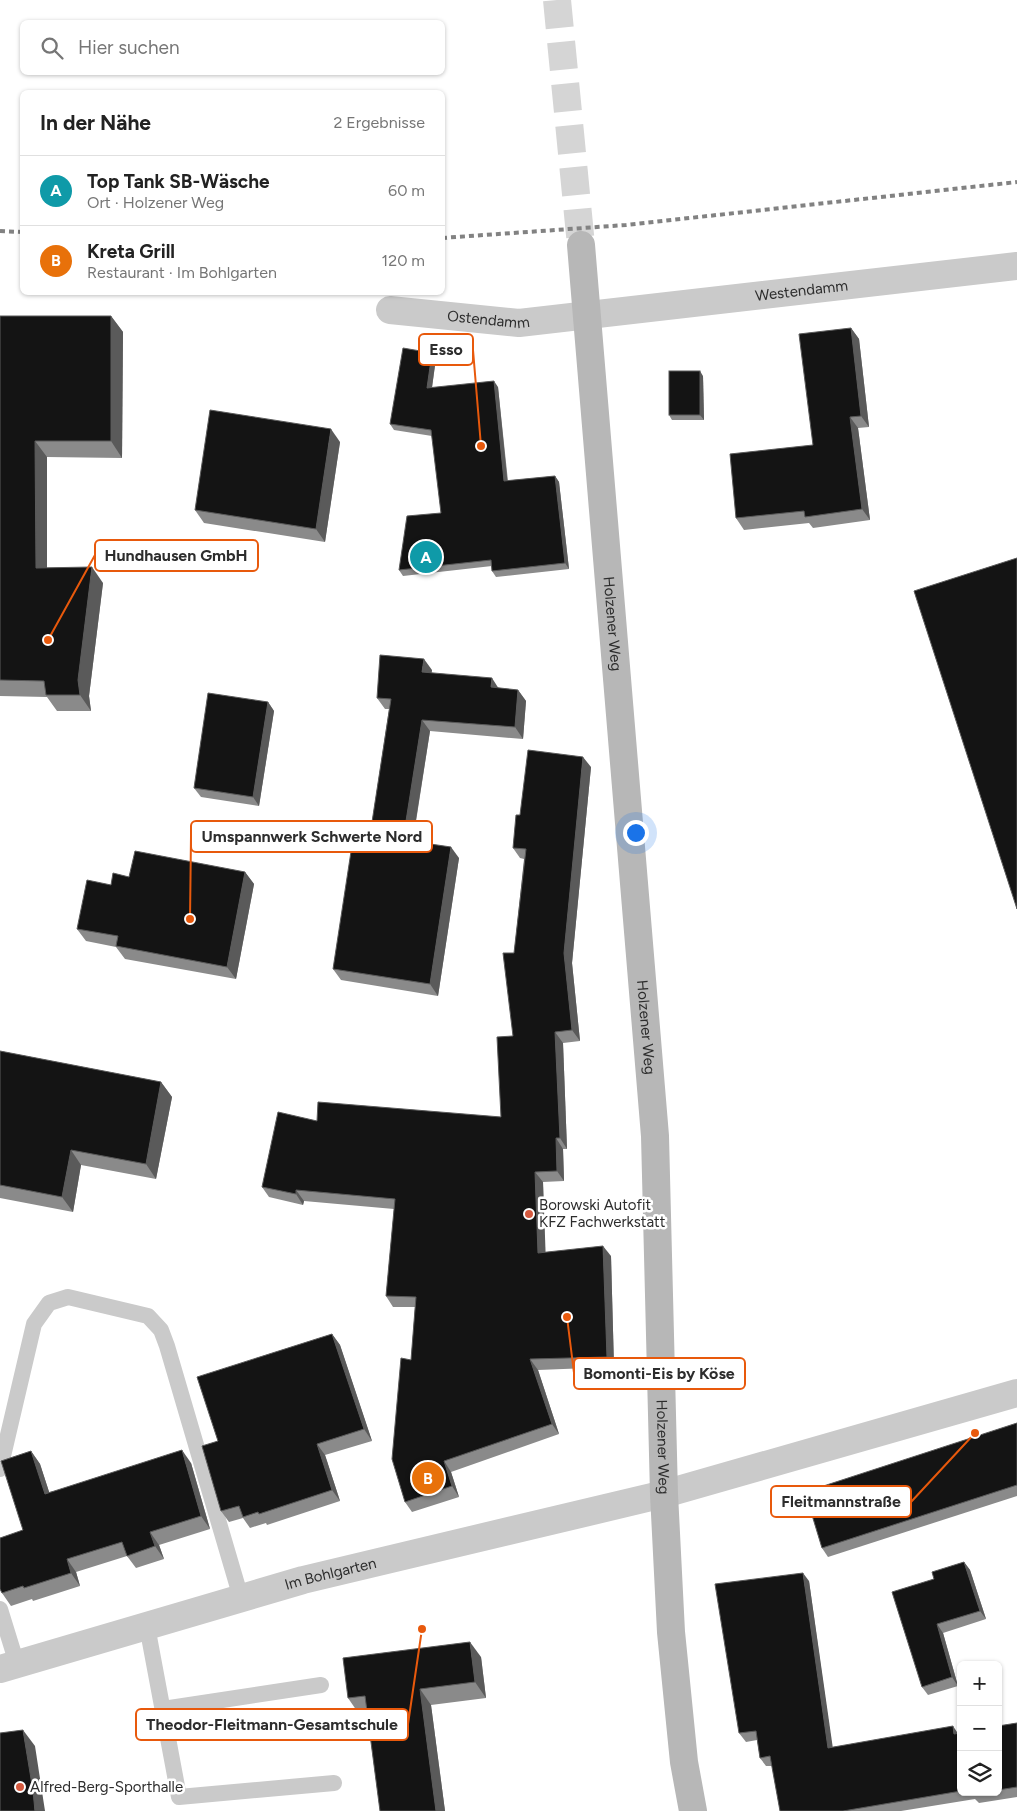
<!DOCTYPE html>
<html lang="de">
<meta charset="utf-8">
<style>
:root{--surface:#fff;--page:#f6f6f6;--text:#222;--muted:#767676;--line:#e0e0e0;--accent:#d93025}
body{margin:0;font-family:Figtree,sans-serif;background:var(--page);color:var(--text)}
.controls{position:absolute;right:15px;bottom:15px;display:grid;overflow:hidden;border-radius:8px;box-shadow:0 1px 4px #0004}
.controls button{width:45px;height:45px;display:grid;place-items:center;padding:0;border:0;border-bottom:1px solid var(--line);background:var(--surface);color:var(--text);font:25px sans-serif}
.you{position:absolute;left:635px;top:832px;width:18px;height:18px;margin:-12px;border:4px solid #fff;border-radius:50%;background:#1a73e8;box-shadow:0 0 0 8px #1a73e833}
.badge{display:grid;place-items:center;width:32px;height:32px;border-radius:50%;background:var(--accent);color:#fff;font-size:16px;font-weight:700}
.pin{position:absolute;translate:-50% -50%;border:2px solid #fff;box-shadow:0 1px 5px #0006}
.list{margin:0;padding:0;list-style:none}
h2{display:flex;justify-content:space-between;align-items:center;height:65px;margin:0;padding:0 20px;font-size:21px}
h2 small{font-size:16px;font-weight:400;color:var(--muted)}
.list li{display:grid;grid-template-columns:32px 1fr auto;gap:15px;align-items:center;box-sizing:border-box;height:70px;padding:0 20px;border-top:1px solid var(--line)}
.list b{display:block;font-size:19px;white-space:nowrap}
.list p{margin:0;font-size:16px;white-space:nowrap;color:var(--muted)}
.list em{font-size:16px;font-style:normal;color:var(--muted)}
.icon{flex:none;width:28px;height:28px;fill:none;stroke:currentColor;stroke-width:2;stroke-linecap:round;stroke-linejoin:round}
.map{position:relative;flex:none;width:1017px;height:1811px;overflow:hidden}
.search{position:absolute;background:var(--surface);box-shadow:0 1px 4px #0004;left:20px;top:20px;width:425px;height:55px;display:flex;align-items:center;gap:12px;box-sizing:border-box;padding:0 18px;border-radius:8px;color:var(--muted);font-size:19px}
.panel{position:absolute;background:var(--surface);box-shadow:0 1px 4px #0004;left:20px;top:90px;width:425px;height:205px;border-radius:8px}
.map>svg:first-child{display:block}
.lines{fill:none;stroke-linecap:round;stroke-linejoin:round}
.secondary-tunnel{stroke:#d5d5d5;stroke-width:28;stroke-dasharray:28 14;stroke-linecap:butt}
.service{stroke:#cacaca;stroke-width:16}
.minor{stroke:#cacaca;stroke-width:28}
.tertiary{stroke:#cacaca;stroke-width:28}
.secondary{stroke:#b7b7b7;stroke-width:28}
.rail{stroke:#828282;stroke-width:4;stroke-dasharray:5 4;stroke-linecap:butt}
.wall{fill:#8a8a8a}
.shaded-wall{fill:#5a5a5a}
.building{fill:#141414;stroke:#5a5a5a}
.poi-dot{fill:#d5593e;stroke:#fff;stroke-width:2}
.labels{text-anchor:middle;stroke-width:5;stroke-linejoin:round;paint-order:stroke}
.street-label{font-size:15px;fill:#2d2d2d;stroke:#fff}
.poi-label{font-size:15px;fill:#2d2d2d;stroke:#fff;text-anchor:start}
.leader{fill:none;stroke:#e8590c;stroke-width:2}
.callout-dot{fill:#e8590c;stroke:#fff;stroke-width:2}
.callout{fill:#fff;stroke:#e8590c;stroke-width:2}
.callout-label{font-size:16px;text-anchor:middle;font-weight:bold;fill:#2d2d2d}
</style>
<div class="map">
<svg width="1017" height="1811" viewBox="0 0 1017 1811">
<rect width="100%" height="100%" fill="#fff"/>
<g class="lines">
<!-- secondary-tunnel -->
<polyline class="secondary-tunnel" points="557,0 581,245"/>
<!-- service -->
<g class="service">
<polyline points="0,1469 34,1324 49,1303 68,1297 148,1316 161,1330 167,1346 241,1598"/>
<polyline points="0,1609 17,1664"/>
<polyline points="147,1626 179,1797 334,1783"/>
<polyline points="163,1709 321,1685"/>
</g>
<!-- minor -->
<g class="minor">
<path id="s1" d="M390,310l129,13 498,-57"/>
<path id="s2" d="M0,1669l303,-89 361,-86"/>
</g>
<!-- tertiary -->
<polyline class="tertiary" points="664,1494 1017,1393"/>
<!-- secondary -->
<path class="secondary" id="s3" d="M581,245l74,891 9,358 7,138 13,130 9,49"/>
<!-- rail -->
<g class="rail">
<polyline points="0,231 22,232"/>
<polyline points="442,238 626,225 1017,182"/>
</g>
</g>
<!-- wall -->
<g class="wall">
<polygon points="0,316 111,316 123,332 122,458 47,457 47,568 103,583 89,696 91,711 57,711 47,697 0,696"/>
<polygon points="851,328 859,339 869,427 858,428 870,520 813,528 809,523 744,530 736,518 813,445"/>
<polygon points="436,358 432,388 498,387 508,481 555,476 559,482 569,569 496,577 492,571 492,566 403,576 399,570 441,513 432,436 394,430 390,424"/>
<polygon points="703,376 704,420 672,420 669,415"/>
<polygon points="340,442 325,542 204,523 195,510"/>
<polygon points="432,670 431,673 499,688 518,690 526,701 523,739 430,731 413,841 459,858 438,996 341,980 333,969 370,835 389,709 385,709 377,698"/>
<polygon points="268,702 274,711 259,806 201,797 194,788"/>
<polygon points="591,767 572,963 580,1041 563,1043 567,1149 563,1149 564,1181 543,1182 544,1222 545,1252 611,1256 614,1367 538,1370 559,1434 451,1472 459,1497 412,1512 405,1502 411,1360 415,1307 393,1307 386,1296 394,1209 304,1201 303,1205 269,1197 262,1187 317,1121 501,1117 513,1036 514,953 524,859 520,858 513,848 520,815"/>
<polygon points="245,872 254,884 236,979 125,959 116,947 86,941 77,929 111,885 129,877"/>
<polygon points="0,1051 161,1082 172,1097 156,1179 81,1165 73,1212 0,1198"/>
<polygon points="332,1334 340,1345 372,1441 325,1455 340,1501 267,1525 266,1523 250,1528 243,1518 229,1522 221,1511 218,1441"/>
<polygon points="1017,1423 1017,1496 828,1557 822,1548"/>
<polygon points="31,1451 40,1464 49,1492 191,1463 210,1529 159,1545 164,1559 136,1568 127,1556 76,1572 80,1586 33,1601 32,1599 11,1606 2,1593 23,1530"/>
<polygon points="964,1562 970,1570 986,1619 943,1633 958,1686 928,1695 922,1687 934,1579"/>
<polygon points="809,1581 832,1747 961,1733 961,1792 998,1792 998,1726 1017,1723 1017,1797 979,1803 975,1799 901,1811 780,1811 772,1766 766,1766 760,1758 757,1740 746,1742 739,1733"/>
<polygon points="481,1657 486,1698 431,1705 445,1811 380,1811 367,1713 359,1714 348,1698"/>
</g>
<!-- shaded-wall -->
<g class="shaded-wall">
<polygon points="111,316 123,332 122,458 111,441"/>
<polygon points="851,328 859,339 869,427 861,416"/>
<polygon points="432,353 436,358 431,394 427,388"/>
<polygon points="700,371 703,376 704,420 700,415"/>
<polygon points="494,381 498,387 508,487 504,481"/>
<polygon points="850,417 858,428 870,520 862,509"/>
<polygon points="331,429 340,442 325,542 316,529"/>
<polygon points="35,441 47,457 47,584 36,568"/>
<polygon points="555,476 559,482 569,569 565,563"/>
<polygon points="92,567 103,583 89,696 91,711 80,695 78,680"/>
<polygon points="424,659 432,670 430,684 422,672"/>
<polygon points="492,678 499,689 491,687"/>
<polygon points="518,690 526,701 523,739 515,727"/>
<polygon points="268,702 274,711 259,806 253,797"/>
<polygon points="422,720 430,731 411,851 403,840"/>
<polygon points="583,757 591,767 572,963 580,1041 572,1030 564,953"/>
<polygon points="451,847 459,858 438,996 430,984"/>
<polygon points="245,872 254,884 236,979 227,967"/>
<polygon points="555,1032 563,1043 567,1149 560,1138"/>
<polygon points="161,1082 172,1097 156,1179 146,1164"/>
<polygon points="556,1138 563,1149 564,1181 557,1171"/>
<polygon points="71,1150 81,1165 73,1212 62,1197"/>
<polygon points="535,1172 543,1182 546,1264 538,1253"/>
<polygon points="296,1190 304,1201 303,1205 296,1194"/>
<polygon points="603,1246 611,1256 614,1367 607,1357"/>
<polygon points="332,1334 340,1345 372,1441 364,1429"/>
<polygon points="530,1359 538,1370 559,1434 552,1424"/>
<polygon points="317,1444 325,1455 340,1501 332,1490"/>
<polygon points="182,1450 191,1463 210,1529 201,1516"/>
<polygon points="31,1451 40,1464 54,1507 45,1494"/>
<polygon points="444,1461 451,1472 459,1497 452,1486"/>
<polygon points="150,1532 159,1545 164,1559 155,1546"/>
<polygon points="67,1559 76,1572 80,1586 71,1573"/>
<polygon points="964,1562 970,1570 986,1619 980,1611"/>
<polygon points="803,1573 809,1581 834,1756 828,1748"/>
<polygon points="937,1624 943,1633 958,1686 952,1677"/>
<polygon points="470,1642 481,1657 486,1698 475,1682"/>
<polygon points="420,1689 431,1705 445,1811 436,1811"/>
<polygon points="953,1726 959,1735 954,1734"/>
<polygon points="23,1730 35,1746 45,1811 35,1811"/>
</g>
<!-- building -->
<g class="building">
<polygon points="0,316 111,316 111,441 35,441 36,568 92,567 78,680 80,695 46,695 44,681 0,680"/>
<polygon points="851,328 861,416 850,417 862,509 805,517 804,511 736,518 730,454 813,445 799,334"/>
<polygon points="403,348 432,353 427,388 494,381 504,481 555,476 565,563 492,571 491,560 399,570 407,516 441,513 431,430 390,424"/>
<rect x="669" y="371" width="31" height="44"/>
<polygon points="210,410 331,429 316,529 195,510"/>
<polygon points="1017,558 1017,909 914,591"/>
<polygon points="380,655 424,659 422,672 492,678 491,687 518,690 515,727 422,720 403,840 451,847 430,984 333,969 354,832 370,835 391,699 377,698"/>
<polygon points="208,693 268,702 253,797 194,788"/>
<polygon points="528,750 583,757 564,953 572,1030 555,1032 560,1138 556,1138 557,1171 535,1172 538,1253 603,1246 607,1357 530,1359 552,1424 444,1461 452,1486 405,1502 392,1459 401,1358 411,1360 416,1297 386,1296 395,1199 296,1190 296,1194 262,1187 278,1112 317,1121 318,1102 501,1117 497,1037 513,1036 503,953 514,953 526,849 513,848 516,815 520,815"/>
<polygon points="135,851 245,872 227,967 116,946 118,936 77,929 87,880 111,885 113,873 129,877"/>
<polygon points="0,1051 161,1082 146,1164 71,1150 62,1197 0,1185"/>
<polygon points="332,1334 364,1429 317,1444 332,1490 259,1514 258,1512 243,1517 239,1506 221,1511 202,1446 218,1441 197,1377"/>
<polygon points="1017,1423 1017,1485 822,1548 805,1492"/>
<polygon points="182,1450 201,1516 150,1532 155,1546 127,1556 122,1542 67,1559 71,1573 24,1588 23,1586 2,1593 0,1589 0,1538 23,1530 1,1461 31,1451 45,1494"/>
<polygon points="964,1562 980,1611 937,1624 952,1677 922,1687 892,1592 934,1579 932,1572"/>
<polygon points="803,1573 828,1748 953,1726 954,1734 961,1733 961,1791 843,1811 780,1811 770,1756 760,1758 756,1731 739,1733 715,1584"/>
<polygon points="470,1642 475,1682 420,1689 436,1811 380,1811 365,1696 348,1698 343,1658"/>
<polygon points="1017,1723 1017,1787 998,1790 998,1726"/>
<polygon points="23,1730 33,1791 35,1811 0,1811 0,1733"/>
<polygon points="972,1792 987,1792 973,1795"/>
</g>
<!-- markers -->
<g class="poi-dot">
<circle cx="529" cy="1214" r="5"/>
<circle cx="20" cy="1787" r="5"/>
</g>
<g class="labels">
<!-- street labels -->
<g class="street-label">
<text dy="5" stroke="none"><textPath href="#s1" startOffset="414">Westendamm</textPath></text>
<text dy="5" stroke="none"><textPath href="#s1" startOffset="99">Ostendamm</textPath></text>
<text dy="5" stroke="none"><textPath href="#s3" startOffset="380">Holzener Weg</textPath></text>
<text dy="5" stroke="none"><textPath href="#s3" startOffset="785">Holzener Weg</textPath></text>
<text dy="5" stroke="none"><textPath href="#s3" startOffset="1205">Holzener Weg</textPath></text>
<text dy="5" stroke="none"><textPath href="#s2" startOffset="344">Im Bohlgarten</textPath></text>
</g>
<!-- poi labels -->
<g class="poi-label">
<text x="539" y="1210">Borowski Autofit<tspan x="539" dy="17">KFZ Fachwerkstatt</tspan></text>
<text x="30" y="1792">Alfred-Berg-Sporthalle</text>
</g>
</g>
<!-- callouts -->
<path class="leader" d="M481 446L473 350M48 640L95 555M190 919L191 836M567 1317L574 1373M975 1433L911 1502M422 1629L408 1724"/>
<g class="callout-dot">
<circle cx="481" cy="446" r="5"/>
<circle cx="48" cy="640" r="5"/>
<circle cx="190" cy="919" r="5"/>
<circle cx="567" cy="1317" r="5"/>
<circle cx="975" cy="1433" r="5"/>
<circle cx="422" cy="1629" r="5"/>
</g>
<g class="callout">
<rect x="419" y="334" width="54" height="31" rx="5"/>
<rect x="95" y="540" width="163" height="31" rx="5"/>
<rect x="191" y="821" width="241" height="31" rx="5"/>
<rect x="574" y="1358" width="171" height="31" rx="5"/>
<rect x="771" y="1486" width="140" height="31" rx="5"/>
<rect x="136" y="1709" width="272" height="31" rx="5"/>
</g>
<g class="callout-label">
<text x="446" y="355">Esso</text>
<text x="176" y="561">Hundhausen GmbH</text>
<text x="312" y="842">Umspannwerk Schwerte Nord</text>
<text x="659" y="1379">Bomonti-Eis by Köse</text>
<text x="841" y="1507">Fleitmannstraße</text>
<text x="272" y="1730">Theodor-Fleitmann-Gesamtschule</text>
</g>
</svg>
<div class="controls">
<button>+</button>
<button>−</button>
<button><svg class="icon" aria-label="layers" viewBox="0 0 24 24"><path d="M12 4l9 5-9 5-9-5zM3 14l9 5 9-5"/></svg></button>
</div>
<div class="you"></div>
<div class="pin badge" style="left:426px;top:557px;background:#0f9aa8">A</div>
<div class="pin badge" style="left:428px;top:1478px;background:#e8710a">B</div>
<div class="search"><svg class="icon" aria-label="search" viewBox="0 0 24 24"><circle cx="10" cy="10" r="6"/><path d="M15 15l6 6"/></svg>Hier suchen</div>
<section class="panel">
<h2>In der Nähe<small>2 Ergebnisse</small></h2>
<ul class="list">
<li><span class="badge" style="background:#0f9aa8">A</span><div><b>Top Tank SB-Wäsche</b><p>Ort · Holzener Weg</p></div><em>60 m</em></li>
<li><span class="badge" style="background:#e8710a">B</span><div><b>Kreta Grill</b><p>Restaurant · Im Bohlgarten</p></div><em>120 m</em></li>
</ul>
</section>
</div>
